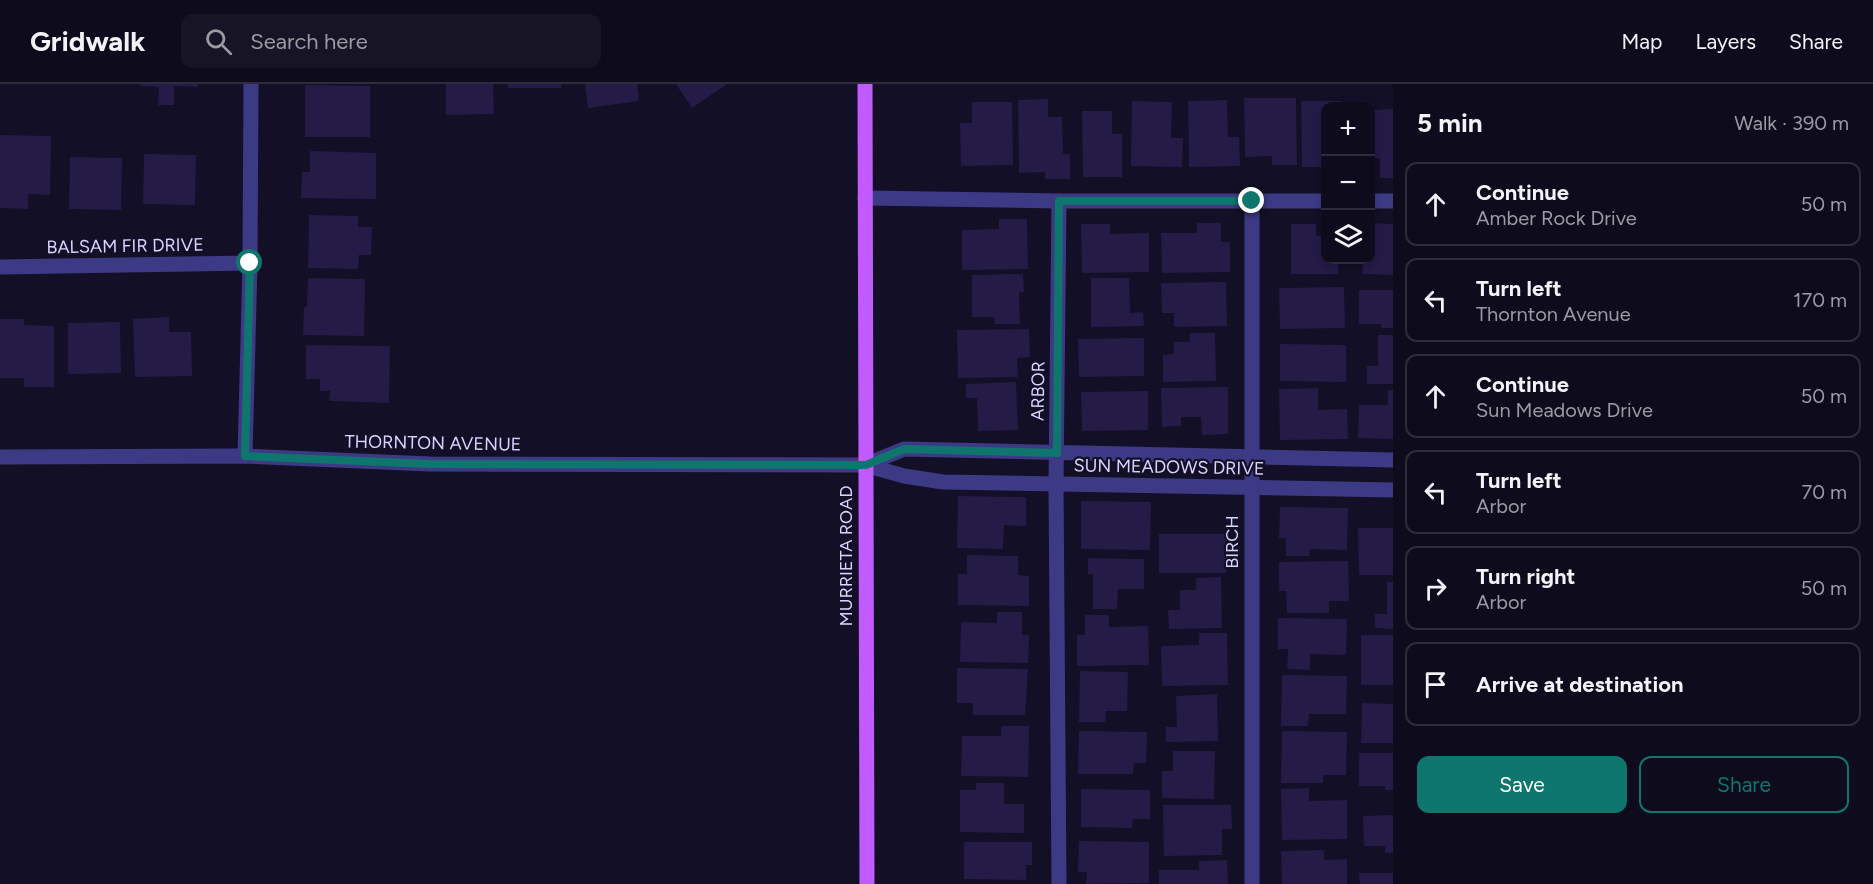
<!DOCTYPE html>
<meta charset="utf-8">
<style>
:root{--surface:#0e0b1c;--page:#171425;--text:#f1f3f6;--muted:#9b9ba3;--line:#2e2b3b;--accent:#0f766e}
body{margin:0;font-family:Figtree,sans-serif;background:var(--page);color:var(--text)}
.controls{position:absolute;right:18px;top:18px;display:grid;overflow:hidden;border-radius:12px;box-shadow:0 3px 9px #0003}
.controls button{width:54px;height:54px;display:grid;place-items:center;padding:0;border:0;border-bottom:2px solid var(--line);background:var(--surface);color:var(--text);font:30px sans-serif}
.stop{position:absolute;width:18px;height:18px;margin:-14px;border:4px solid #0f766e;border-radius:50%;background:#fff}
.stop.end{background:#0f766e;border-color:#fff;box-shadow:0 2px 6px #0008}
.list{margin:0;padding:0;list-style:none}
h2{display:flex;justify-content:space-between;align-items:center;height:78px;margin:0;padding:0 24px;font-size:26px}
h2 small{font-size:20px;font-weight:400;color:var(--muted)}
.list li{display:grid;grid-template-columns:39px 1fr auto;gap:18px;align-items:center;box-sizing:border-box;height:84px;margin:0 12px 12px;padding:0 12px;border:2px solid var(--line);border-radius:12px}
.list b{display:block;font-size:22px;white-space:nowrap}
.list p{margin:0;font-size:20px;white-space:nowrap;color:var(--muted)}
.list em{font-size:20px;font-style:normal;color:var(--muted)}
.actions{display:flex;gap:12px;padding:18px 24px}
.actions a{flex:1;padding:14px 0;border:2px solid var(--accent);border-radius:12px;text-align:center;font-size:21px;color:var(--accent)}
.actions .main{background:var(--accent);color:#fff}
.icon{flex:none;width:33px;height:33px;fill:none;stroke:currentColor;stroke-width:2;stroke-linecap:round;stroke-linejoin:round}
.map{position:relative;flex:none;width:1393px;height:800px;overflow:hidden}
header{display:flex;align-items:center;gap:36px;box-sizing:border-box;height:84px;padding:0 30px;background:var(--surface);border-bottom:2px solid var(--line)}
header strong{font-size:28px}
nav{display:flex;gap:33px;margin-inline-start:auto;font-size:21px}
.search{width:420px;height:54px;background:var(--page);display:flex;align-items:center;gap:15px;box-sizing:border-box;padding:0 21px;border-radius:12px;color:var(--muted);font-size:22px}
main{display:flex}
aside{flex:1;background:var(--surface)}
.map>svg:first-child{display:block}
.building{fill:#241b47}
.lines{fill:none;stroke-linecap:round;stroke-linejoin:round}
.minor{stroke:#3d3a85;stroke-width:15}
.major{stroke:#c25bff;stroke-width:15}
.route{stroke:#0f766e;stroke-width:8}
.labels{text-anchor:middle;stroke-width:4.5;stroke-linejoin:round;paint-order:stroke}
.street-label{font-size:18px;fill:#d9d4ff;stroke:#130f26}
</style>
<header>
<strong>Gridwalk</strong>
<div class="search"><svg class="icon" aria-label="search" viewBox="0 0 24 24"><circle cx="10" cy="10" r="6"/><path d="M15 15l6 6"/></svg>Search here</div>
<nav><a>Map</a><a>Layers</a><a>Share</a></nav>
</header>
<main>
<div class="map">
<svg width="1393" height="800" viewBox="0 0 1393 800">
<rect width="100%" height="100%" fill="#130f26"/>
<!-- building -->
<g class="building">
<polygon points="140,0 198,0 198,3 174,2 174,21 158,21 159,3 140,2"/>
<polygon points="446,0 493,0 494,30 446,31"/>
<rect x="508" y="0" width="53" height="4"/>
<polygon points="585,0 637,0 639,17 588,24"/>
<polygon points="676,0 727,0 692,24"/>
<polygon points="305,1 370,2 370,53 305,53"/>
<polygon points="1244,14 1296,14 1297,81 1272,81 1272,72 1245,73"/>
<polygon points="1048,15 1048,33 1062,33 1063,70 1070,70 1070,95 1045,95 1045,88 1019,89 1018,16"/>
<polygon points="1227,16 1228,53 1239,53 1240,82 1189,83 1188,17"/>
<polygon points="1132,17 1172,18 1171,54 1183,54 1182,83 1131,82"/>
<polygon points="1301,17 1342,17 1342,22 1326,22 1326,83 1302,83"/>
<polygon points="972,18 1012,18 1013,81 961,82 960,39 972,39"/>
<polygon points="1393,25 1393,94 1380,94 1380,74 1370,74 1370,26"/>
<polygon points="1082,27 1112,27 1112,50 1122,50 1122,93 1083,93"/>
<polygon points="0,51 51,52 50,111 28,110 28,125 0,124"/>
<polygon points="310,67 376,69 376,115 301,114 302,88 310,88"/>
<polygon points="144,70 196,71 195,121 143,120"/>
<polygon points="70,73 122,74 121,126 69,125"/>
<polygon points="309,131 358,132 358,143 372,143 371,171 359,171 358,185 308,184"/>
<polygon points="999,135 1027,135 1028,185 962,186 962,146 999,145"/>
<polygon points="1197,139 1221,139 1221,158 1230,158 1230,188 1162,189 1161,149 1197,149"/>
<polygon points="1370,139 1393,140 1393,191 1362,190 1363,176 1370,176"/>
<polygon points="1081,140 1110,140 1110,150 1149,149 1149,188 1082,189"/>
<polygon points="1291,140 1316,140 1316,152 1326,152 1326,176 1338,176 1338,190 1291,190"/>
<polygon points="1023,190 1024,208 1019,208 1020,240 995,240 994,233 972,233 972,191"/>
<polygon points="308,194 365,195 364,252 303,251 304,223 307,223"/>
<polygon points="1091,194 1129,194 1130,229 1143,228 1144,242 1091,243"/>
<polygon points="1226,198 1227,242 1174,243 1174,229 1162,229 1161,199"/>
<polygon points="1344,203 1345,244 1280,245 1279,204"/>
<polygon points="1359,206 1393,206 1393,244 1381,244 1381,240 1359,240"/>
<polygon points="169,233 169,248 191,248 192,292 135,293 133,235"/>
<polygon points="0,235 24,235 24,241 54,242 54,303 24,303 24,294 0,294"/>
<polygon points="120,238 121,289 68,290 68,239"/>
<polygon points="1029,245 1030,273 1017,274 1018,293 958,294 957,246"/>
<polygon points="1190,249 1215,249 1216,297 1163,298 1163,271 1174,270 1174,258 1190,258"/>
<polygon points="1378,251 1393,251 1393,300 1367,300 1367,282 1378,282"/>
<polygon points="1144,254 1144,292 1079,293 1078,255"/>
<polygon points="1280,260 1346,261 1346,298 1280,297"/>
<polygon points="306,261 390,262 389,319 329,317 330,307 320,307 320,295 306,295"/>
<polygon points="1016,298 1018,346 978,347 977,314 966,314 966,300"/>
<polygon points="1228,303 1228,350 1202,351 1201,333 1181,333 1181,342 1162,343 1161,304"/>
<polygon points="1318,304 1318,326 1347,325 1348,355 1280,356 1279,305"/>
<polygon points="1388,306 1393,306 1393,355 1358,354 1359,321 1388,321"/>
<polygon points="1148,307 1148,346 1082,347 1081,308"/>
<polygon points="958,412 1026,413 1026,442 1004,441 1003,465 957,464"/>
<polygon points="1081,417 1151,418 1150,466 1081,465"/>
<polygon points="1280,423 1348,424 1347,466 1310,465 1309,472 1286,472 1286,454 1279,454"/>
<polygon points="1358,444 1393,444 1393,491 1359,491"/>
<rect x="1159" y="450" width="67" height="39"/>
<polygon points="967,471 1018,472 1018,491 1029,492 1029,522 958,521 958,490 967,490"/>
<polygon points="1088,474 1144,475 1144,505 1118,505 1117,525 1093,525 1093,490 1088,490"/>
<polygon points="1348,477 1349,517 1329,517 1329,529 1287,529 1286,507 1279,507 1279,478"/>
<polygon points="1221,493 1222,544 1169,545 1168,526 1180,526 1180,506 1196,506 1196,494"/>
<polygon points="1387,498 1393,498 1393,545 1375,544 1375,530 1387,530"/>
<polygon points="997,528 1022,528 1022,551 1029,551 1028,579 960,578 961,538 997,539"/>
<polygon points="1085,531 1109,531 1109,543 1148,542 1149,581 1077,582 1077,551 1085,551"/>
<polygon points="1278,534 1347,535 1346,571 1310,570 1310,586 1287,585 1288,565 1278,565"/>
<polygon points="1199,549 1227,549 1228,601 1162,602 1161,562 1199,561"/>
<rect x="1361" y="551" width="32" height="50"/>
<polygon points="957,584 1028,585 1025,631 973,631 973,619 957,619"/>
<polygon points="1080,587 1128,588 1127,627 1106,627 1105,638 1079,638"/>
<polygon points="1282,591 1347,592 1346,630 1309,630 1308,642 1281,642"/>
<polygon points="1217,610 1218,657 1166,658 1166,643 1177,643 1176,612"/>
<polygon points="1362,619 1393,620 1393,659 1361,659"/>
<polygon points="1001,642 1029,642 1028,693 961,692 962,652 1001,652"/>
<polygon points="1079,647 1147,648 1146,679 1134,679 1133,690 1078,690"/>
<polygon points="1282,647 1347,648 1346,691 1323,691 1323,699 1281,699"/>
<polygon points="1173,667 1215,667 1214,715 1162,714 1162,687 1173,687"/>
<polygon points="1359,669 1393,669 1393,706 1385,706 1385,702 1359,702"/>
<polygon points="976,699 1004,699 1004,720 1024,720 1024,749 960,748 960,706 976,706"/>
<polygon points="1309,704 1309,717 1347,716 1347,755 1282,756 1281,705"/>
<polygon points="1081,705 1150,706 1150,735 1133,735 1132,744 1081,743"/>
<polygon points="1163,721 1231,721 1232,745 1222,745 1222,771 1164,772"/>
<polygon points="1393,731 1393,769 1385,769 1385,762 1364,762 1363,732"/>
<polygon points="1079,757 1149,758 1149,799 1086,800 1087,788 1078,788"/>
<polygon points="964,758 1032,758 1032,781 1026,781 1026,796 964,795"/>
<polygon points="1324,766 1324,776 1347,775 1347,800 1282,800 1281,767"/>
<polygon points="1227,776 1228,800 1159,800 1159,786 1199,786 1199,777"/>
<polygon points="1359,789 1393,789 1393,800 1360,800"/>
</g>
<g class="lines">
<!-- minor -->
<g class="minor">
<polyline points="865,114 1059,117 1326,117"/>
<polyline points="1252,117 1252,800"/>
<polyline points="1370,117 1393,117"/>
<polyline points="0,183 250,179"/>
<polyline points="245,372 250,179 251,0"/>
<polyline points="0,373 245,372 430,380 865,381 904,392 943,398 1393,406"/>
<polyline points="865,381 904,365 1393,376"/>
<polyline points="1059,800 1056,400 1059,117"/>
</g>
<!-- major -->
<polyline class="major" points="865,0 867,800"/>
</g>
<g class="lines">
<!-- route -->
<polyline class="route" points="250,179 245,372 430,380 866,381 904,365 1057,369 1059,117 1252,117"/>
</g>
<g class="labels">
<!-- street labels -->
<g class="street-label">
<text transform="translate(125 162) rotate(-1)" y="6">BALSAM FIR DRIVE</text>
<text transform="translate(1038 307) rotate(-89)" y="6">ARBOR</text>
<text transform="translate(433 359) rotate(1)" y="6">THORNTON AVENUE</text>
<text transform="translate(1169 383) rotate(1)" y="6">SUN MEADOWS DRIVE</text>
<text transform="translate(1232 458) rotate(-90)" y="6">BIRCH</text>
<text transform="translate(846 472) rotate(-90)" y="6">MURRIETA ROAD</text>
</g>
</g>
</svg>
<div class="controls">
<button>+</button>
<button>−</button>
<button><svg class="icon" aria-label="layers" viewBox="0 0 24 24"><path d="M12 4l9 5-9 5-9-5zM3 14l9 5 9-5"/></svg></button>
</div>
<div class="stop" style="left:250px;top:179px"></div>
<div class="stop end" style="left:1252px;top:117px"></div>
</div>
<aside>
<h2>5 min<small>Walk · 390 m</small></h2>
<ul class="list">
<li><svg class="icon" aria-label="ahead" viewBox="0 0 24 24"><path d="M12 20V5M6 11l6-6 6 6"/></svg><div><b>Continue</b><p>Amber Rock Drive</p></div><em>50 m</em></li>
<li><svg class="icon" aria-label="left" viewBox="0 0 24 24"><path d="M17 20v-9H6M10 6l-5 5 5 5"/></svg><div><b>Turn left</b><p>Thornton Avenue</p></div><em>170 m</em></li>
<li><svg class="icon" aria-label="ahead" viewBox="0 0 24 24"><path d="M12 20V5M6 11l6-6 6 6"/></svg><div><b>Continue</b><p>Sun Meadows Drive</p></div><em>50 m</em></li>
<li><svg class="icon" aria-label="left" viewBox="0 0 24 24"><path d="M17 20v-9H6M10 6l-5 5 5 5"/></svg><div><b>Turn left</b><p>Arbor</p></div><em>70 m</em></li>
<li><svg class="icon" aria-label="right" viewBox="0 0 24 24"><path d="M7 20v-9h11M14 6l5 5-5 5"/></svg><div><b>Turn right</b><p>Arbor</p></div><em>50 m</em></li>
<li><svg class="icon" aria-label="arrive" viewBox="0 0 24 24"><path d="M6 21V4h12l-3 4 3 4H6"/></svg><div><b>Arrive at destination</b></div></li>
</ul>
<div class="actions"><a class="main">Save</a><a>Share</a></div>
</aside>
</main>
